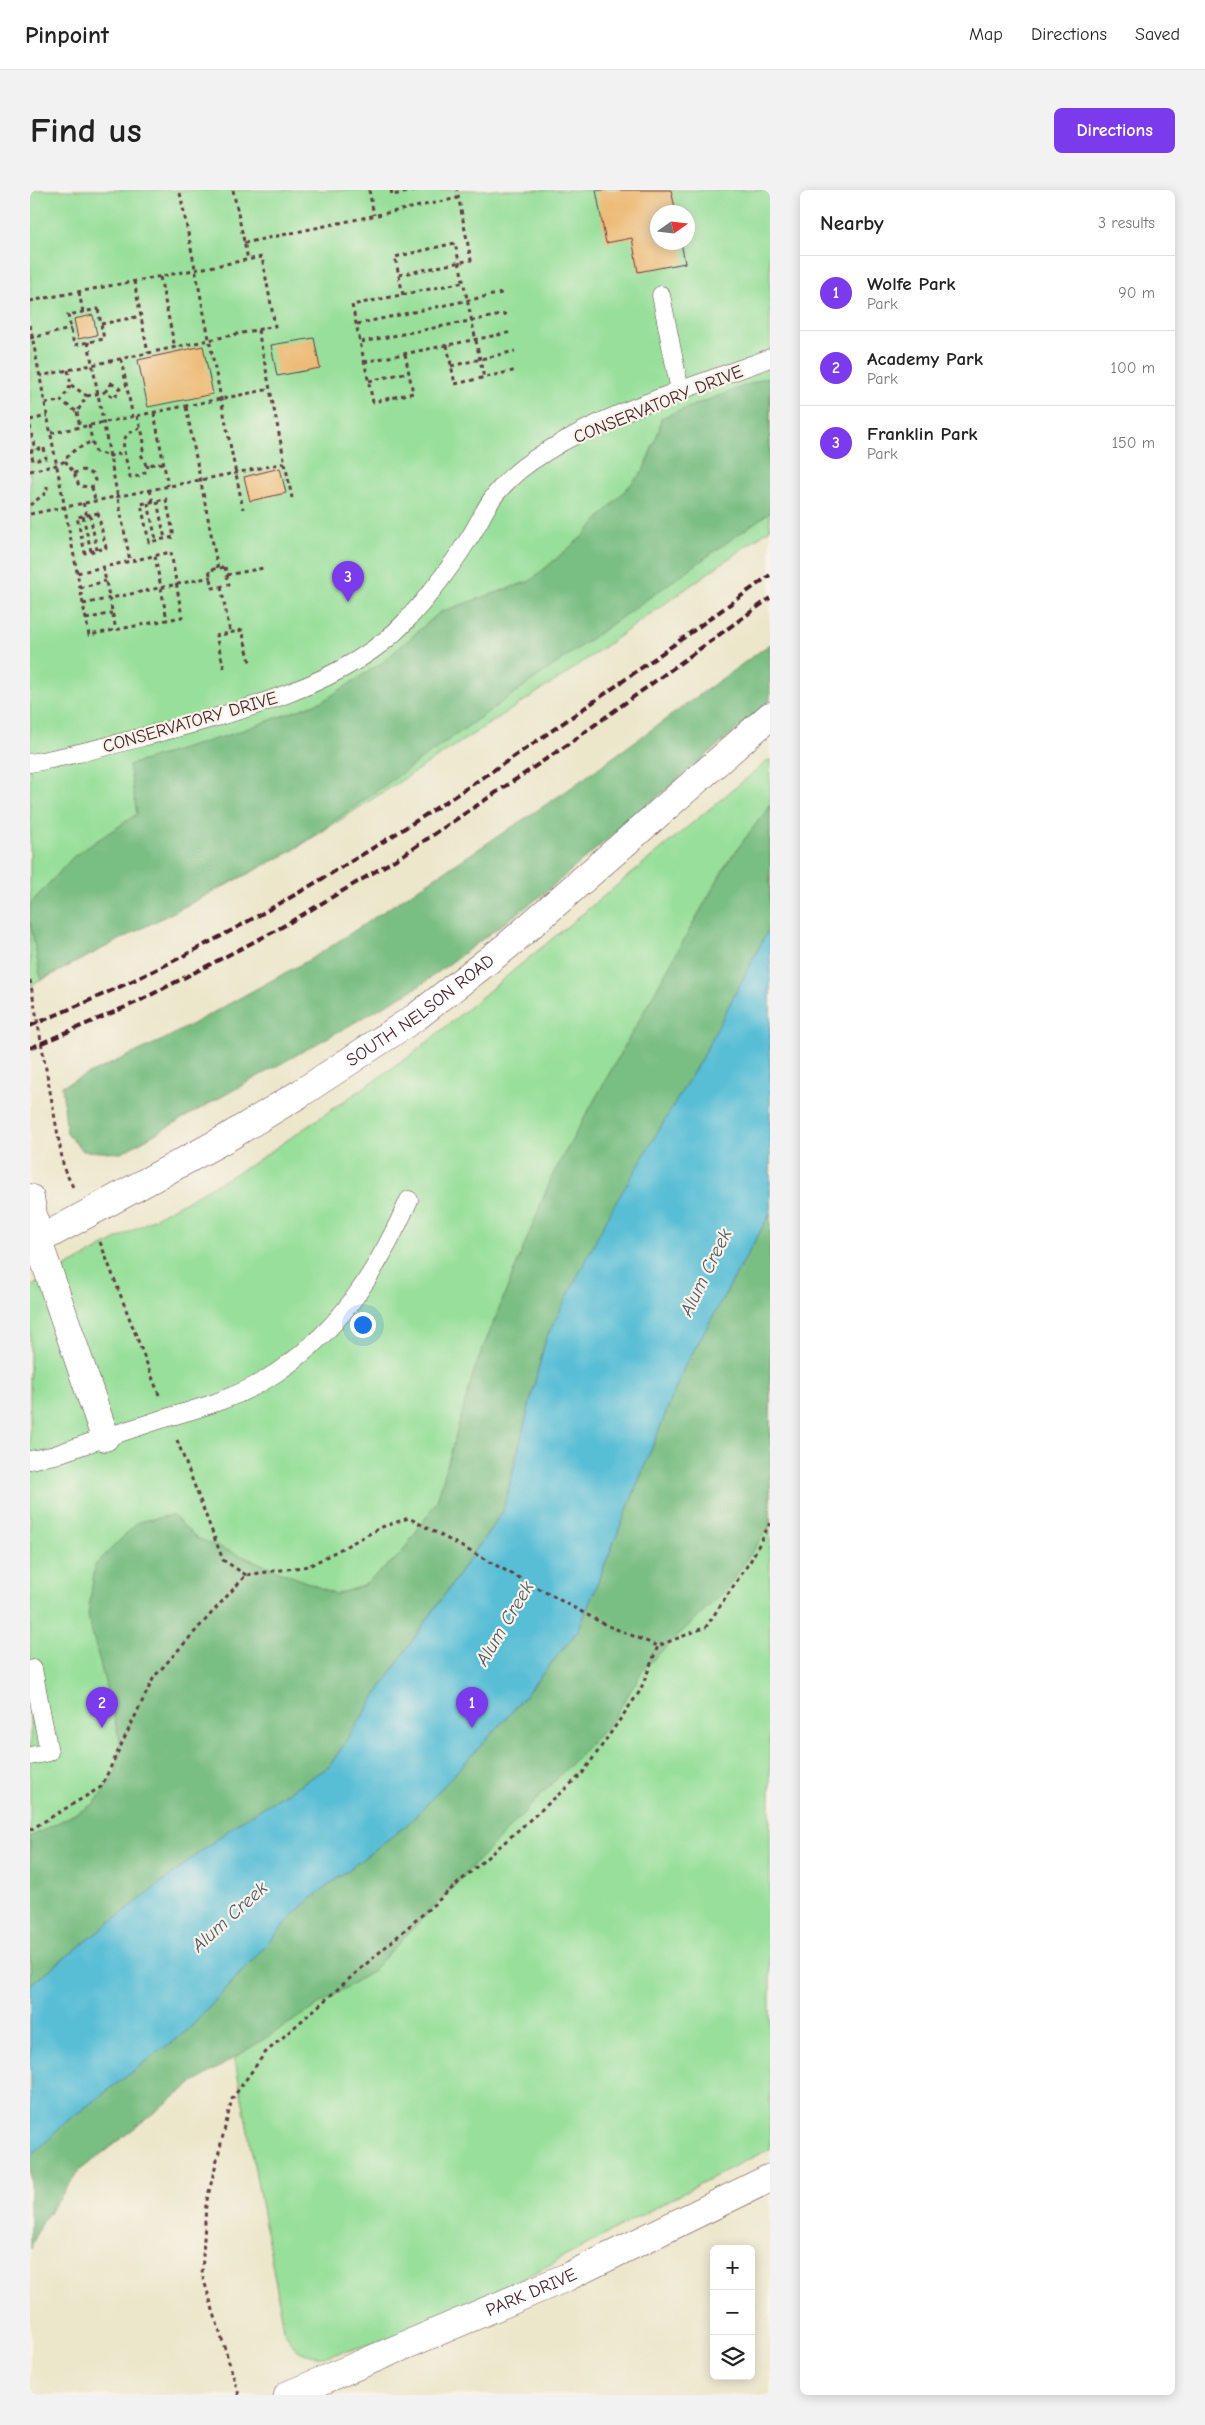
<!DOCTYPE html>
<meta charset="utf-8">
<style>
:root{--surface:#fff;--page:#f2f2f2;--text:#222;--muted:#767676;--line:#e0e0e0;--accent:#7c3aed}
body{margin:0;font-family:"Comic Neue",sans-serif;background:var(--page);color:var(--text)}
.controls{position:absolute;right:15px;bottom:15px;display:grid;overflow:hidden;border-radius:8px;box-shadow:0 2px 12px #0003}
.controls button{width:45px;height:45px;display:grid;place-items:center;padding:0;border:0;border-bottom:1px solid var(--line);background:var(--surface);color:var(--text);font:25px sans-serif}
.compass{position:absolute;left:620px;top:15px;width:45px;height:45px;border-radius:50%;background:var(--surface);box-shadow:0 2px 12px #0003;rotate:76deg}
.you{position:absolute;left:332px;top:1134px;width:18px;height:18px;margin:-12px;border:4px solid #fff;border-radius:50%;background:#1a73e8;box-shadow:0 0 0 8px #1a73e833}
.badge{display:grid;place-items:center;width:32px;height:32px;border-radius:50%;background:var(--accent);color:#fff;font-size:16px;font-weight:700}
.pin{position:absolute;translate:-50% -41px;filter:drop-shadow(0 1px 2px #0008)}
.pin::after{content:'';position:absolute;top:26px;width:18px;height:15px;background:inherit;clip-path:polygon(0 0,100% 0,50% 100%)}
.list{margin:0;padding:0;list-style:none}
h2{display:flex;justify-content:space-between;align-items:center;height:65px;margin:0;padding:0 20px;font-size:21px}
h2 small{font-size:16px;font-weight:400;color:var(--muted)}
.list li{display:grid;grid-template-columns:32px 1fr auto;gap:15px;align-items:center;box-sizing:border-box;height:75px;padding:0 20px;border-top:1px solid var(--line)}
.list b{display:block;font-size:19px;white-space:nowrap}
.list p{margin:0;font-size:16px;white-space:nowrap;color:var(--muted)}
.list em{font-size:16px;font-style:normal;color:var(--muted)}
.icon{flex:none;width:28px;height:28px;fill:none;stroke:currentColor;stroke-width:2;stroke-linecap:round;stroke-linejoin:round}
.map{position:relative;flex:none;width:740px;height:2205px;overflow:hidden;border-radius:8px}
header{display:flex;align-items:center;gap:30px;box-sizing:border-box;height:70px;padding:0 25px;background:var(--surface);border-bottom:1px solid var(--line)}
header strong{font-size:24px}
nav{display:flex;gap:28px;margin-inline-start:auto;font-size:18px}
.intro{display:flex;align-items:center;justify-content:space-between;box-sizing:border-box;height:120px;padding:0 30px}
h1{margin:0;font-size:35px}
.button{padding:12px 22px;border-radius:8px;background:var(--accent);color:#fff;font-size:18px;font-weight:700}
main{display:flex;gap:30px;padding:0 30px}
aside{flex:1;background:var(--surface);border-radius:8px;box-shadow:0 2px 12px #0003}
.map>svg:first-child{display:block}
.green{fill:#97df9a;stroke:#707f62;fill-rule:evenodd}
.forest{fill:#79be82;stroke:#626e56}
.water{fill:#58bed6;stroke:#516e80}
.building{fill:#edba74}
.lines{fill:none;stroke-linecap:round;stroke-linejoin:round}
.lane-casing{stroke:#623d43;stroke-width:19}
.street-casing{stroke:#623d43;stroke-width:29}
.secondary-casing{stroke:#623d43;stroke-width:29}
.path{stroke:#623d43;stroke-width:3;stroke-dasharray:4 4;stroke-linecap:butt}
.lane{stroke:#fff;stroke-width:18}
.street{stroke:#fff;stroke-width:28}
.secondary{stroke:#fff;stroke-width:28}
.rail{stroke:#4a1f2b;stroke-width:4;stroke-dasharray:8 4;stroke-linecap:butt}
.labels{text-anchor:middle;stroke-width:4.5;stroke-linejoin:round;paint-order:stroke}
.street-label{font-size:18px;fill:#4a1f2b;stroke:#f7f3e8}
.water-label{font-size:19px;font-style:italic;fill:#4f5767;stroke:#f7f3e8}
</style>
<header>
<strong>Pinpoint</strong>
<nav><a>Map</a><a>Directions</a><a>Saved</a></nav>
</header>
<div class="intro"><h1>Find us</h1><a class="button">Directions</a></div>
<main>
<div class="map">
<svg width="740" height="2205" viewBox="0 0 740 2205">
<rect width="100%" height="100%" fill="#f7f3e8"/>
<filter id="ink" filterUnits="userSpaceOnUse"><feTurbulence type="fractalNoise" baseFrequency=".02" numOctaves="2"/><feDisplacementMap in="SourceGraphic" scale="10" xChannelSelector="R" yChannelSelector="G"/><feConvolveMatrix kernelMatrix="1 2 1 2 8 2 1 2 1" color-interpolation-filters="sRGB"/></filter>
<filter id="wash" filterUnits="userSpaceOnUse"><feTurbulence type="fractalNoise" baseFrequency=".0096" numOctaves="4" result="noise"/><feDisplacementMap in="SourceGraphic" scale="20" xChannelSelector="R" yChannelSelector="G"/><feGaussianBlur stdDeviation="1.12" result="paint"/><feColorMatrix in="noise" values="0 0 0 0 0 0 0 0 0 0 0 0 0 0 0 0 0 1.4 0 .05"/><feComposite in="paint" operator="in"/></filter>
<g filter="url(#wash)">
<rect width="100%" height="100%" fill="#ece6ca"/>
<!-- green -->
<g class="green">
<path d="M0,0h740v339l-207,147 -271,175 -262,135zM628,22h30v30h-30z"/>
<path d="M740,569v1390c-86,40 -167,89 -252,132 -52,27 -106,53 -164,68 -13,3 -30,10 -44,6 -13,-3 -18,-10 -25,-21l-73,-400 -182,161v-808l221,-122 159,-109z"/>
</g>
<!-- forest -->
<g class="forest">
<polygon points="740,186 740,322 262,661 11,790 0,730 0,714 44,666 107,624 99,575 202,544 293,511 353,472 410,422 500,391 553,346 613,281 629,240 631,228"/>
<polygon points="740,454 740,511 512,705 388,797 91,963 53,961 37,944 32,896 135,849 286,766 535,602"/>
<polygon points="740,615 740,736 674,864 516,1148 473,1321 376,1460 299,1577 209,1632 0,1795 0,1647 64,1614 86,1582 90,1551 58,1426 65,1375 108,1332 142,1325 167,1348 306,1404 333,1396 371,1364 407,1311 444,1181 523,984 697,673"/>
<polygon points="740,1024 740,1335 696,1400 615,1477 582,1531 341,1782 156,1898 49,1981 10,2035 0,2059 0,1968 36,1932 159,1839 272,1716 379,1633 480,1524 549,1439 654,1178"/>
</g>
<!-- water -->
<polygon class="water" points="740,736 740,1024 654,1178 549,1439 480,1524 379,1633 272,1716 159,1839 36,1932 0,1968 0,1795 209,1632 299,1577 376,1460 473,1321 516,1148 582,1019 674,864"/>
<g id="blocks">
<!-- building -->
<g class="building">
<polygon points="566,0 641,0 646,22 628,22 628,52 651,52 655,73 608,82 602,48 576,53"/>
<polygon points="63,125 67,145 48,149 44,129"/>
<polygon points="284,148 290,178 247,186 241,155"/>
<polygon points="173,156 183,204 118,217 108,170"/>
<polygon points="250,278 256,303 220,311 214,287"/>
</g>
</g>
</g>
<g filter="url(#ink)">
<use href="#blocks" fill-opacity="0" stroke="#623d43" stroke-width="1"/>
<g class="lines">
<defs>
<g id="lane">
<polyline points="631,105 650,201"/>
<path d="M0,573c42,-7 82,-18 124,-29 81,-21 194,-50 252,-113 24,-26 45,-54 64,-84 10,-15 17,-35 30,-48 11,-13 29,-27 44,-36 69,-44 150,-66 226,-95"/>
<path d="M0,1270l25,-5c35,-13 71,-24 107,-36 32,-9 74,-21 103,-39 72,-44 110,-104 144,-180"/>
<polyline points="0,1480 3,1479 19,1562 0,1566"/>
</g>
<g id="street">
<polyline points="0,1008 8,1051 75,1247"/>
<path id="s1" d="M258,2205l279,-118 203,-99"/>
</g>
<g id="secondary">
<path id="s2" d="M0,1055l195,-106 76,-46 115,-76 91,-71 263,-230"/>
</g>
</defs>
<!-- lane casing -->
<use href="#lane" class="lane-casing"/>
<!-- street casing -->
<use href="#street" class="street-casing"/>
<!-- secondary casing -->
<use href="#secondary" class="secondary-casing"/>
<!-- path -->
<g class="path">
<polyline points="203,0 218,70"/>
<polyline points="339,0 344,25"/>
<polyline points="361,0 362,5 389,0"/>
<polyline points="150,3 213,319"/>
<polyline points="214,53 428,8"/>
<polyline points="369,85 441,70 427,0"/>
<polyline points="130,87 145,158"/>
<polyline points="104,91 118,163"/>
<polyline points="49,102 53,122"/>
<polyline points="373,105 365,67 425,53 454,188"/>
<polyline points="0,111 232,67 245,136 10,186"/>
<polygon points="68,119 74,149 44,155 38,125"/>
<polyline points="71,134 111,126"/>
<polyline points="327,134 472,103"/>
<polyline points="0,135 59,445 152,427 141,362 47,383"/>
<polyline points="228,140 262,308"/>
<polyline points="0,148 41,139"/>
<polyline points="58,152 100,371"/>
<polyline points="331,152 476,124"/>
<polyline points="417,155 425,194 487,180"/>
<polyline points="375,164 383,203 343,212 322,115 434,92"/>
<polyline points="91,169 103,227"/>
<polyline points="334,172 482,142"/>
<polyline points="421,176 485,161"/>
<polyline points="38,180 41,195 31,211 47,222 57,206 41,195"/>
<polyline points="339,191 379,182"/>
<polygon points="81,193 90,199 84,208 75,202"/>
<polyline points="57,206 75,202"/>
<polyline points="15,213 31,211"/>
<polyline points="156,217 188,379"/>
<polyline points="47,222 50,237"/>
<polyline points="124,223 138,296"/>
<path d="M107,226c3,13 11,25 4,38l5,11 18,-2"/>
<polyline points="0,230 17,226"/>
<polyline points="59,235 62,251"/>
<polyline points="0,236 5,260"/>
<path d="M110,238l-11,5 -5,6c-2,14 4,24 6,38l9,-1 8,-5 1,-6"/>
<polyline points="21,243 240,199"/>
<polygon points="14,258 16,268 3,271 1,261"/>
<polyline points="35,271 44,283 49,296 62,297 65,290 62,284 53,280 44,283"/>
<polyline points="0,281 27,275 35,271 40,263 62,251 66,262 80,266 93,263"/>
<polyline points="62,297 65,310"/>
<polyline points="120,300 123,312"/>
<polygon points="136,309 144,347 119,352 111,314"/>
<polyline points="127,311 135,349"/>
<polyline points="53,313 57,326"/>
<polyline points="118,313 126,350"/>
<polyline points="0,315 17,302 17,296"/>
<polygon points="68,323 76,358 55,363 47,327"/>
<polyline points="0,324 255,273"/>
<polyline points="60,325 67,360"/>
<polyline points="53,326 61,361"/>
<polyline points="125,366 137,430"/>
<polyline points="73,377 86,440"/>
<polygon points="195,377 199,395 183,398 179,380"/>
<polyline points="197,385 234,378"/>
<polyline points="191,397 200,442"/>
<polyline points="50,398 76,391"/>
<polyline points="53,414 181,387"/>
<polyline points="56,429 82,423"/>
<polyline points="194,478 186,446 212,440 220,472"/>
<polyline points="0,790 34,979 43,997"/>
<polyline points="70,1052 129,1205"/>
<polyline points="147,1250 193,1370 216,1385"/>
<polyline points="0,1640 71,1597 124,1487 216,1385 279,1376 352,1337 379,1328 576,1435 628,1456 676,1437 721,1370 740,1333"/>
<polyline points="209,2205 172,2084 176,2014 202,1909 235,1863 552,1584 610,1501 628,1456"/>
</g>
<!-- lane -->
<use href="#lane" class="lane"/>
<!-- street -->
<use href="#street" class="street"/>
<!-- secondary -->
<use href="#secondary" class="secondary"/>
<!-- rail -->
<g class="rail">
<path d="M0,836c52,-22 105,-45 155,-71 207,-107 397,-243 585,-380"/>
<polyline points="0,858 105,813 245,741 373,665 537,555 740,408"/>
</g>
</g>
</g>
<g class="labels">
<!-- street labels -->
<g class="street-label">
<text transform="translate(628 214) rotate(-22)" y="6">CONSERVATORY DRIVE</text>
<text transform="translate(160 532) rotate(-16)" y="6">CONSERVATORY DRIVE</text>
<text dy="6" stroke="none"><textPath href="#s2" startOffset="456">SOUTH NELSON ROAD</textPath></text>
<text dy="6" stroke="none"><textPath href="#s1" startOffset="264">PARK DRIVE</textPath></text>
</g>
<!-- water labels -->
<g class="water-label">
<text transform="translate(675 1082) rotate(-64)" y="7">Alum Creek</text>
<text transform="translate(474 1433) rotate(-59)" y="7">Alum Creek</text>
<text transform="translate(199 1726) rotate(-42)" y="7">Alum Creek</text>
</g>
</g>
</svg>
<div class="controls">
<button>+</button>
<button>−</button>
<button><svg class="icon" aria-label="layers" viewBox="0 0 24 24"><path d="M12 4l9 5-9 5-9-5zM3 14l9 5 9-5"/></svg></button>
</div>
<svg class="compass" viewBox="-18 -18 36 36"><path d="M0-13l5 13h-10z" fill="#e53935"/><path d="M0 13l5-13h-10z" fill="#767676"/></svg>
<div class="you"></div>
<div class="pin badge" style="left:442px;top:1538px">1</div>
<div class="pin badge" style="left:72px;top:1538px">2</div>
<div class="pin badge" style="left:318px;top:412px">3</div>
</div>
<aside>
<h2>Nearby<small>3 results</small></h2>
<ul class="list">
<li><span class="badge">1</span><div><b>Wolfe Park</b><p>Park</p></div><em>90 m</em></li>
<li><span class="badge">2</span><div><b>Academy Park</b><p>Park</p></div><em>100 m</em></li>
<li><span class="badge">3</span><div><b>Franklin Park</b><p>Park</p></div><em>150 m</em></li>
</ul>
</aside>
</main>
